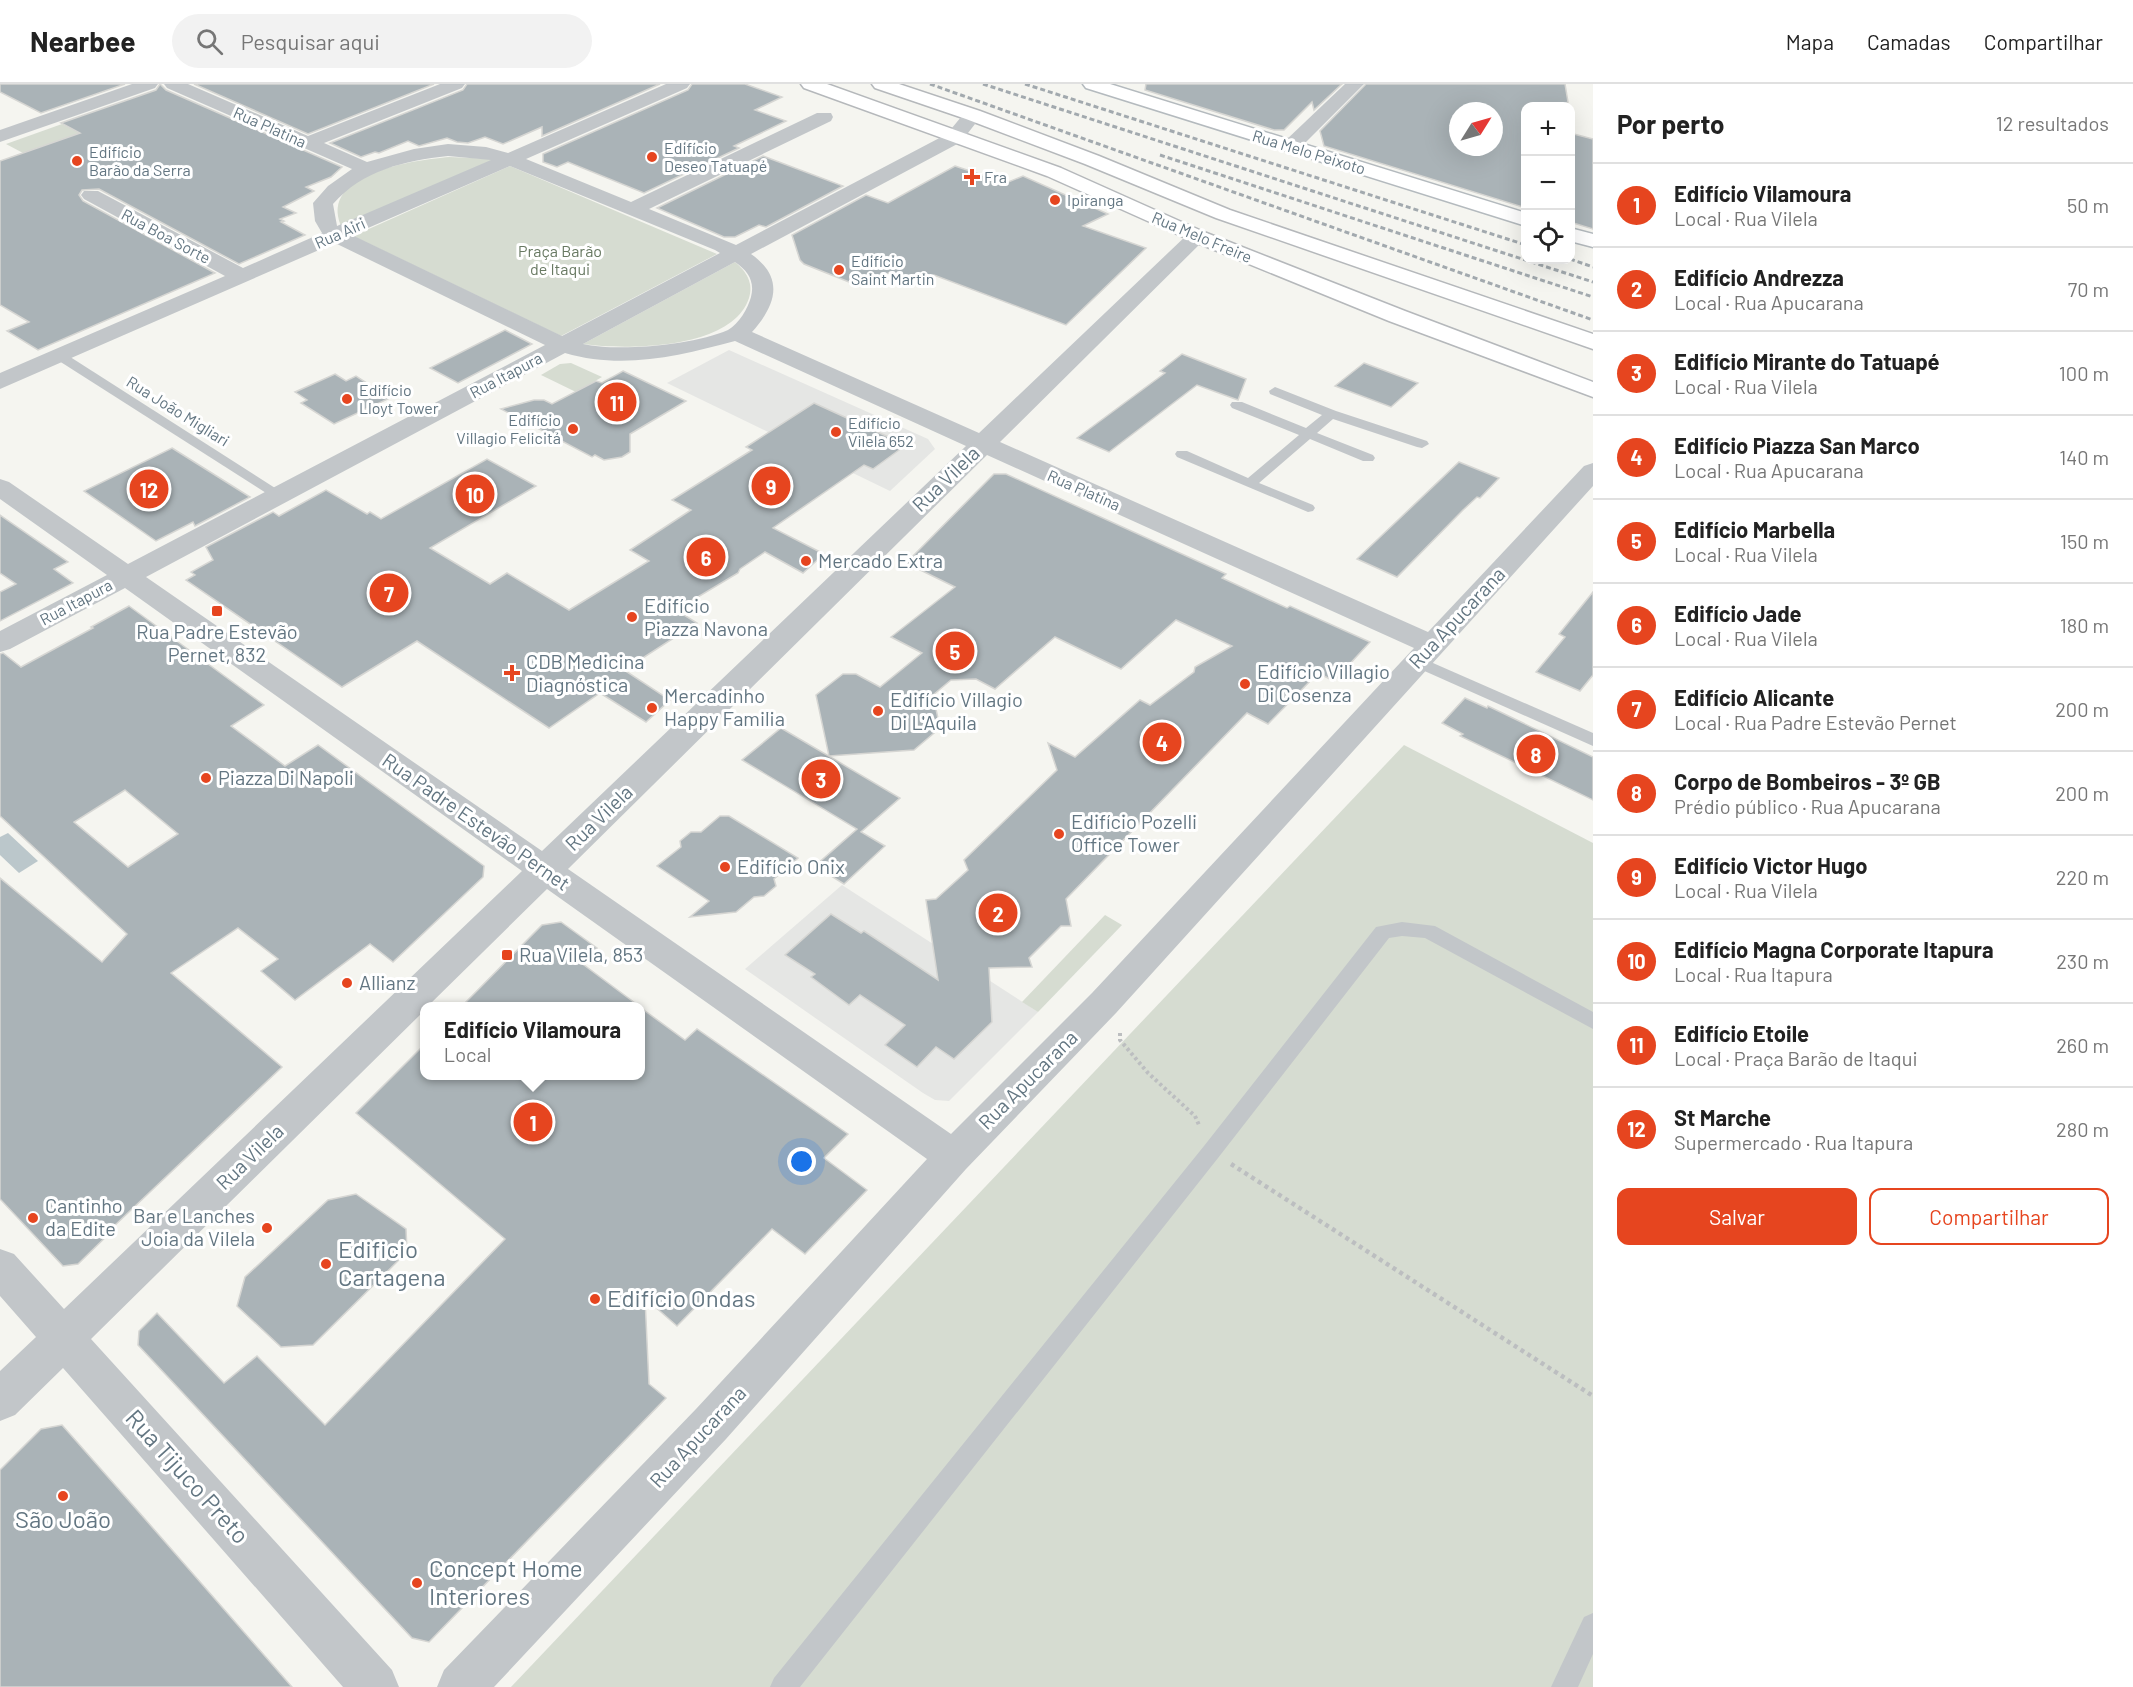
<!DOCTYPE html>
<html lang="pt">
<meta charset="utf-8">
<style>
:root{--surface:#fff;--page:#f2f2f2;--text:#222;--muted:#767676;--line:#e0e0e0;--accent:#e6451f}
body{margin:0;font-family:Barlow,sans-serif;background:var(--page);color:var(--text)}
.controls{position:absolute;right:18px;top:18px;display:grid;overflow:hidden;border-radius:12px;box-shadow:0 6px 24px #0002}
.controls button{width:54px;height:54px;display:grid;place-items:center;padding:0;border:0;border-bottom:2px solid var(--line);background:var(--surface);color:var(--text);font:30px sans-serif}
.compass{position:absolute;left:1449px;top:18px;width:54px;height:54px;border-radius:50%;background:var(--surface);box-shadow:0 6px 24px #0002;rotate:53deg}
.you{position:absolute;left:802px;top:1078px;width:21px;height:21px;margin:-15px;border:4px solid #fff;border-radius:50%;background:#1a73e8;box-shadow:0 0 0 9px #1a73e833}
.badge{display:grid;place-items:center;width:39px;height:39px;border-radius:50%;background:var(--accent);color:#fff;font-size:20px;font-weight:700}
.pin{position:absolute;translate:-50% -50%;border:3px solid #fff;box-shadow:0 2px 6px #0006}
.popup{position:absolute;left:420px;top:918px;width:225px;height:78px;box-sizing:border-box;display:grid;place-content:center;border-radius:12px;background:var(--surface);filter:drop-shadow(0 2px 4px #0005);font-size:20px;white-space:nowrap;color:var(--muted)}
.popup b{font-size:22px;color:var(--text)}
.popup::after{content:'';position:absolute;left:50%;top:100%;margin-left:-12px;border:12px solid transparent;border-top-color:var(--surface)}
.list{margin:0;padding:0;list-style:none}
h2{display:flex;justify-content:space-between;align-items:center;height:78px;margin:0;padding:0 24px;font-size:26px}
h2 small{font-size:20px;font-weight:400;color:var(--muted)}
.list li{display:grid;grid-template-columns:39px 1fr auto;gap:18px;align-items:center;box-sizing:border-box;height:84px;padding:0 24px;border-top:2px solid var(--line)}
.list b{display:block;font-size:22px;white-space:nowrap}
.list p{margin:0;font-size:20px;white-space:nowrap;color:var(--muted)}
.list em{font-size:20px;font-style:normal;color:var(--muted)}
.actions{display:flex;gap:12px;padding:18px 24px}
.actions a{flex:1;padding:14px 0;border:2px solid var(--accent);border-radius:12px;text-align:center;font-size:21px;color:var(--accent)}
.actions .main{background:var(--accent);color:#fff}
.icon{flex:none;width:33px;height:33px;fill:none;stroke:currentColor;stroke-width:2;stroke-linecap:round;stroke-linejoin:round}
.map{position:relative;flex:none;width:1593px;height:1603px;overflow:hidden}
header{display:flex;align-items:center;gap:36px;box-sizing:border-box;height:84px;padding:0 30px;background:var(--surface);border-bottom:2px solid var(--line)}
header strong{font-size:28px}
nav{display:flex;gap:33px;margin-inline-start:auto;font-size:21px}
.search{width:420px;height:54px;background:var(--page);display:flex;align-items:center;gap:15px;box-sizing:border-box;padding:0 21px;border-radius:33px;color:var(--muted);font-size:22px}
main{display:flex}
aside{flex:1;background:var(--surface)}
.map>svg:first-child{display:block}
.built{fill:#e5e6e4}
.green{fill:#d6dcd1}
.water{fill:#bbc7cb}
.building{fill:#aab3b7;stroke:#d6d6d3;stroke-width:1.5;fill-rule:evenodd}
.lines{fill:none;stroke-linecap:round;stroke-linejoin:round}
.secondary-casing{stroke:#b4babe;stroke-width:3}
.trunk-casing{stroke:#b5b8bb;stroke-width:3}
.path-far1{stroke:#bcbec0;stroke-width:4;stroke-dasharray:3 3;stroke-linecap:butt}
.path{stroke:#bcbec0;stroke-width:4.5;stroke-dasharray:4 4;stroke-linecap:butt}
.service{fill:#c2c6c9;fill-rule:evenodd}
.minor{fill:#c2c6c9;fill-rule:evenodd}
.secondary{fill:#fff;fill-rule:evenodd}
.trunk{fill:#fff;fill-rule:evenodd}
.rail{stroke:#a2a9ae;stroke-width:3;stroke-dasharray:5 3;stroke-linecap:butt}
.poi-dot{fill:#e6451f;stroke:#fff;stroke-width:2}
.labels{text-anchor:middle;stroke-width:6;stroke-linejoin:round;paint-order:stroke}
.far-street-label{font-size:16px;fill:#637682;stroke:#fff}
.far-poi-label{font-size:16px;fill:#637682;stroke:#fff;text-anchor:start}
.far-park-label{font-size:16px;fill:#687962;stroke:#fff}
.street-label{font-size:20px;fill:#637682;stroke:#fff}
.poi-label{font-size:20px;fill:#637682;stroke:#fff;text-anchor:start}
.near-poi-label{font-size:24px;fill:#637682;stroke:#fff;text-anchor:start}
.near-street-label{font-size:24px;fill:#637682;stroke:#fff}
</style>
<header>
<strong>Nearbee</strong>
<div class="search"><svg class="icon" aria-label="search" viewBox="0 0 24 24"><circle cx="10" cy="10" r="6"/><path d="M15 15l6 6"/></svg>Pesquisar aqui</div>
<nav><a>Mapa</a><a>Camadas</a><a>Compartilhar</a></nav>
</header>
<main>
<div class="map">
<svg width="1593" height="1603" viewBox="0 0 1593 1603">
<rect width="100%" height="100%" fill="#f5f5f0"/>
<!-- built -->
<g class="built">
<polygon points="729,266 928,355 935,365 890,407 667,299"/>
<polygon points="842,801 1038,928 949,1017 935,1016 923,1009 745,885"/>
</g>
<!-- green -->
<g class="green">
<polygon points="62,40 80,49 23,69 6,60"/>
<path d="M449,73l46,2 -154,67c-23,-53 74,-66 108,-69z"/>
<polygon points="510,82 717,170 561,252 353,152"/>
<path d="M735,178c11,9 19,21 14,36 -17,52 -123,52 -166,46z"/>
<polygon points="571,279 602,293 576,308 541,291 560,280"/>
<polygon points="1404,661 1593,759 1593,1603 511,1603"/>
<polygon points="1105,831 1122,841 1038,928 1022,918"/>
</g>
<!-- water -->
<polygon class="water" points="8,749 38,777 19,789 0,771 0,753"/>
<!-- building -->
<g class="building">
<polygon points="0,0 125,0 41,29 0,8"/>
<polygon points="160,0 166,6 342,83 331,93 306,103 314,107 283,123 296,129 280,135 284,137 281,138 305,151 239,180 99,105 82,106 79,111 83,117 215,189 38,266 7,247 29,238 0,221 0,77 80,49 61,39 156,6"/>
<polygon points="194,0 434,0 308,50"/>
<polygon points="467,0 660,0 542,52 542,43 503,60 485,53 468,59 457,58 447,54 419,62 408,57 379,69 375,68 361,73 330,59 463,6"/>
<polygon points="692,0 745,0 782,13 755,26 786,37 734,62 739,64 644,109 568,78 557,83 543,78 543,70 688,6"/>
<polygon points="1146,0 1342,0 1314,26 1312,18 1284,46 1274,46 1145,6"/>
<path d="M1366,0h199l3,18 -7,4h-35v102l-202,-62 -4,-15zM1458,27h36v36h-36z"/>
<polygon points="1570,49 1593,55 1593,145 1570,138"/>
<polygon points="763,72 843,102 766,143 759,141 735,153 724,153 657,124"/>
<polygon points="955,82 1006,99 1023,92 1108,130 1083,142 1146,164 1066,241 934,191 920,199 890,188 867,202 859,202 804,180 800,176 792,151 866,111 888,119"/>
<polygon points="505,246 532,260 458,299 430,284"/>
<polygon points="1182,270 1246,295 1238,316 1197,301 1109,368 1077,354 1165,289 1160,287"/>
<polygon points="1364,279 1418,299 1391,323 1335,302"/>
<polygon points="623,287 686,317 630,350 630,368 622,373 604,376 595,371 592,373 501,325 534,316 544,316 552,320 596,297 602,299"/>
<polygon points="335,290 346,297 356,292 390,314 334,340 301,319 307,316 295,308"/>
<polygon points="814,319 906,361 873,385 864,381 773,444 824,470 803,489 765,468 740,485 738,489 676,526 697,539 624,586 670,616 646,638 600,609 549,644 417,557 342,603 186,496 195,491 191,488 213,476 206,463 273,428 279,432 326,406 367,430 370,428 381,435 487,375 536,402 430,464 490,500 507,489 569,526 649,477 630,466 691,426 672,416 752,366 746,363"/>
<polygon points="172,364 250,413 195,442 193,438 156,457 84,407"/>
<polygon points="1459,378 1499,394 1480,414 1477,413 1463,426 1397,493 1357,475"/>
<polygon points="994,390 1006,390 1226,490 1222,494 1287,524 1290,522 1370,558 1334,597 1318,589 1268,640 1247,629 1066,815 1071,842 1061,842 1029,874 1032,883 989,884 992,938 954,975 936,963 917,983 885,961 905,941 860,911 849,921 811,893 815,890 785,871 831,830 861,849 864,847 938,896 926,816 936,815 968,786 964,776 1057,686 1048,659 1075,673 1140,616 1150,621 1194,588 1195,583 1232,562 1176,536 1121,585 1055,553 995,605 976,595 951,596 933,611 940,644 914,666 829,672 816,611 843,590 856,590 880,603 922,569 891,553 955,503 906,479"/>
<polygon points="0,431 68,478 54,485 73,499 0,537 0,508 16,500 0,489"/>
<polygon points="1593,508 1593,591 1580,607 1536,588 1565,553 1559,550"/>
<path d="M129,522l135,99 -33,21 54,40 33,-21 166,121 -1,11 -90,85 -23,-18 -75,56 -34,-29 17,-12 -40,-31 -67,45 111,94 -169,160 2,1 -37,36 -15,2 -63,-67v-321l102,84 25,-28 -127,-118v-162l3,-1 18,14 72,-39 -2,-1zM125,706l53,44 -50,33 -54,-45z"/>
<polygon points="1465,614 1487,624 1488,622 1593,673 1593,716 1460,652 1463,650 1442,639"/>
<polygon points="781,644 900,714 861,748 885,762 844,800 815,782 857,745 742,676"/>
<polygon points="720,732 729,732 798,774 774,795 776,802 764,812 754,813 736,828 690,833 709,817 657,782 681,763 680,757 691,748 701,748"/>
<polygon points="561,838 597,864 580,878 639,922 462,922 542,841"/>
<polygon points="641,924 685,956 697,945 848,1050 824,1074 867,1106 805,1170 772,1145 677,1242 645,1214 649,1300 666,1314 429,1558 412,1554 138,1261 139,1247 157,1229 224,1299 257,1272 325,1341 505,1155 356,1029 425,960 425,992 641,992"/>
<polygon points="356,1110 406,1145 407,1168 313,1261 281,1263 237,1222 245,1193 328,1116"/>
<polygon points="62,1341 145,1435 292,1603 0,1603 0,1386 41,1345"/>
</g>
<g class="lines">
<defs>
<g id="secondary">
<polygon points="1083,0 1110,0 1526,129 1526,142 1086,4"/>
<polygon points="1570,144 1593,150 1593,163 1570,157"/>
</g>
<g id="trunk">
<polygon points="801,0 827,0 1061,84 1204,148 1405,227 1593,298 1593,313 1389,237 1190,156 1047,92 804,4"/>
<polygon points="872,0 899,0 980,27 1099,72 1230,126 1593,250 1593,265 1216,134 1085,80 966,35 875,4"/>
</g>
</defs>
<!-- secondary casing -->
<use href="#secondary" class="secondary-casing"/>
<!-- trunk casing -->
<use href="#trunk" class="trunk-casing"/>
<!-- path-far1 -->
<polyline class="path-far1" points="1120,949 1120,956 1148,989 1195,1032 1199,1041"/>
<!-- path -->
<polyline class="path" points="1231,1080 1593,1312"/>
<!-- service -->
<g class="service">
<polygon points="60,268 64,269 286,411 284,414 274,414 56,275 54,272 56,269"/>
<polygon points="1275,303 1336,327 1427,357 1429,360 1422,364 1417,363 1333,335 1317,349 1373,371 1375,374 1373,377 1363,377 1310,355 1259,399 1313,421 1315,424 1313,427 1308,428 1177,373 1175,370 1177,367 1187,367 1248,394 1299,351 1232,324 1230,321 1232,318 1242,318 1306,344 1322,331 1270,310 1269,307"/>
<polygon points="1417,572 1593,649 1593,662 1411,581 1409,577"/>
<polygon points="1402,838 1435,842 1593,928 1593,945 1425,854 1402,852 1389,854 1218,1074 800,1603 770,1603 774,1594 1204,1062 1376,843"/>
<polygon points="1593,1529 1593,1570 1578,1603 1551,1603 1584,1533"/>
</g>
<!-- minor -->
<g class="minor">
<polygon points="132,0 158,0 155,4 0,58 0,46"/>
<path d="M164,0h24l120,52 132,-52h25l-3,4 -138,55 43,19 47,-13 34,-5 38,3 22,6 158,-69h24l-3,4 -161,71 105,43 186,-89h14l2,4 -2,4 -182,88 87,36 211,-111 19,-23h14l2,4 -21,27 -210,112c34,24 25,51 1,78l227,101 211,-201 7,-2 7,2 3,4 -3,4 -204,202 428,190 156,-166 9,-3v23l-477,527 -150,156 -240,270 -232,248h-57l7,-17 252,-261 231,-250 -380,-270 -119,117h-3v4l-334,329 301,331 7,17h-56l-280,-319 -48,47 -15,6v-50l36,-34 -36,-41v-47l14,5 50,55 458,-438 -397,-283 -115,61 -10,3v-21l107,-56 -107,-76v-20l9,3 119,82 417,-219 -210,-102 -335,146v-16l225,-97 -141,-77 -3,-4 3,-4h14l145,77 79,-35 -7,-12 -2,-18 15,-17 24,-17 -185,-81zM448,72l43,4 -154,66 -4,-22c30,-34 71,-43 115,-48zM510,82l205,84 5,3 -158,83 -210,-101zM735,178c13,9 20,19 16,35 -3,11 -12,27 -23,33 -34,15 -110,22 -145,14zM735,257l231,105 -424,405 -396,-274 419,-224c58,17 114,3 170,-12zM987,371l427,193 -322,345 -141,141 -383,-265z"/>
<polygon points="1345,0 1364,0 1298,66 1284,66 1281,62 1284,58"/>
</g>
<!-- secondary -->
<use href="#secondary" class="secondary"/>
<!-- trunk -->
<use href="#trunk" class="trunk"/>
<!-- rail -->
<g class="rail">
<polyline points="930,0 1593,236"/>
<polyline points="983,0 1593,198"/>
<polyline points="1025,0 1526,161"/>
<polyline points="1160,71 1593,213"/>
<polyline points="1570,175 1593,183"/>
</g>
</g>
<!-- markers -->
<g class="poi-dot">
<circle cx="652" cy="73" r="6"/>
<circle cx="77" cy="77" r="6"/>
<path d="M969 84h6v6h6v6h-6v6h-6v-6h-6v-6h6z"/>
<circle cx="1055" cy="116" r="6"/>
<circle cx="839" cy="186" r="6"/>
<circle cx="347" cy="315" r="6"/>
<circle cx="573" cy="345" r="6"/>
<circle cx="836" cy="348" r="6"/>
<circle cx="806" cy="477" r="6"/>
<rect x="211" y="521" width="12" height="12" rx="3"/>
<circle cx="632" cy="533" r="6"/>
<path d="M509 580h6v6h6v6h-6v6h-6v-6h-6v-6h6z"/>
<circle cx="1245" cy="600" r="6"/>
<circle cx="652" cy="624" r="6"/>
<circle cx="878" cy="627" r="6"/>
<circle cx="206" cy="694" r="6"/>
<circle cx="1059" cy="750" r="6"/>
<circle cx="725" cy="783" r="6"/>
<rect x="501" y="865" width="12" height="12" rx="3"/>
<circle cx="347" cy="899" r="6"/>
<circle cx="33" cy="1134" r="6"/>
<circle cx="267" cy="1144" r="6"/>
<circle cx="326" cy="1180" r="6"/>
<circle cx="595" cy="1215" r="6"/>
<circle cx="63" cy="1412" r="6"/>
<circle cx="417" cy="1499" r="6"/>
</g>
<g class="labels">
<!-- far-street labels -->
<g class="far-street-label">
<text transform="translate(270 43) rotate(24)" y="6">Rua Platina</text>
<text transform="translate(1309 68) rotate(17)" y="6">Rua Melo Peixoto</text>
<text transform="translate(340 149) rotate(-24)" y="6">Rua Airi</text>
<text transform="translate(166 152) rotate(28)" y="6">Rua Boa Sorte</text>
<text transform="translate(1202 153) rotate(23)" y="6">Rua Melo Freire</text>
<text transform="translate(506 291) rotate(-28)" y="6">Rua Itapura</text>
<text transform="translate(178 327) rotate(32)" y="6">Rua João Migliari</text>
<text transform="translate(1084 406) rotate(24)" y="6">Rua Platina</text>
<text transform="translate(76 518) rotate(-28)" y="6">Rua Itapura</text>
</g>
<!-- far-poi labels -->
<g class="far-poi-label">
<text x="664" y="70">Edifício<tspan x="664" dy="18">Deseo Tatuapé</tspan></text>
<text x="89" y="74">Edifício<tspan x="89" dy="18">Barão da Serra</tspan></text>
<text x="984" y="99">Fra</text>
<text x="1067" y="122">Ipiranga</text>
<text x="851" y="183">Edifício<tspan x="851" dy="18">Saint Martin</tspan></text>
<text x="359" y="312">Edifício<tspan x="359" dy="18">Lloyt Tower</tspan></text>
<text x="561" y="342" text-anchor="end">Edifício<tspan x="561" dy="18">Villagio Felicitá</tspan></text>
<text x="848" y="345">Edifício<tspan x="848" dy="18">Vilela 652</tspan></text>
</g>
<!-- far-park labels -->
<g class="far-park-label">
<text x="560" y="173">Praça Barão<tspan x="560" dy="18">de Itaqui</tspan></text>
</g>
<!-- street labels -->
<g class="street-label">
<text transform="translate(946 395) rotate(-44)" y="7">Rua Vilela</text>
<text transform="translate(1457 534) rotate(-47)" y="7">Rua Apucarana</text>
<text transform="translate(599 734) rotate(-44)" y="7">Rua Vilela</text>
<text transform="translate(476 738) rotate(35)" y="7">Rua Padre Estevão Pernet</text>
<text transform="translate(1028 996) rotate(-45)" y="7">Rua Apucarana</text>
<text transform="translate(250 1073) rotate(-44)" y="7">Rua Vilela</text>
<text transform="translate(698 1353) rotate(-47)" y="7">Rua Apucarana</text>
</g>
<!-- poi labels -->
<g class="poi-label">
<text x="818" y="484">Mercado Extra</text>
<text x="644" y="529">Edifício<tspan x="644" dy="23">Piazza Navona</tspan></text>
<text x="217" y="555" text-anchor="middle">Rua Padre Estevão<tspan x="217" dy="23">Pernet, 832</tspan></text>
<text x="526" y="585">CDB Medicina<tspan x="526" dy="23">Diagnóstica</tspan></text>
<text x="1257" y="595">Edifício Villagio<tspan x="1257" dy="23">Di Cosenza</tspan></text>
<text x="664" y="619">Mercadinho<tspan x="664" dy="23">Happy Familia</tspan></text>
<text x="890" y="623">Edifício Villagio<tspan x="890" dy="23">Di L'Aquila</tspan></text>
<text x="218" y="701">Piazza Di Napoli</text>
<text x="1071" y="745">Edifício Pozelli<tspan x="1071" dy="23">Office Tower</tspan></text>
<text x="737" y="790">Edifício Onix</text>
<text x="519" y="878">Rua Vilela, 853</text>
<text x="359" y="906">Allianz</text>
<text x="45" y="1129">Cantinho<tspan x="45" dy="23">da Edite</tspan></text>
<text x="255" y="1139" text-anchor="end">Bar e Lanches<tspan x="255" dy="23">Joia da Vilela</tspan></text>
</g>
<!-- near-poi labels -->
<g class="near-poi-label">
<text x="338" y="1174">Edificio<tspan x="338" dy="28">Cartagena</tspan></text>
<text x="607" y="1223">Edifício Ondas</text>
<text x="63" y="1444" text-anchor="middle">São João</text>
<text x="429" y="1493">Concept Home<tspan x="429" dy="28">Interiores</tspan></text>
</g>
<!-- near-street labels -->
<g class="near-street-label">
<text transform="translate(187 1393) rotate(48)" y="8">Rua Tijuco Preto</text>
</g>
</g>
</svg>
<div class="controls">
<button>+</button>
<button>−</button>
<button><svg class="icon" aria-label="locate" viewBox="0 0 24 24"><circle cx="12" cy="12" r="6"/><path d="M12 2v4M12 18v4M2 12h4M18 12h4"/></svg></button>
</div>
<svg class="compass" viewBox="-18 -18 36 36"><path d="M0-13l5 13h-10z" fill="#e53935"/><path d="M0 13l5-13h-10z" fill="#767676"/></svg>
<div class="you"></div>
<div class="pin badge" style="left:533px;top:1038px">1</div>
<div class="popup"><b>Edifício Vilamoura</b>Local</div>
<div class="pin badge" style="left:998px;top:829px">2</div>
<div class="pin badge" style="left:821px;top:695px">3</div>
<div class="pin badge" style="left:1162px;top:658px">4</div>
<div class="pin badge" style="left:955px;top:567px">5</div>
<div class="pin badge" style="left:706px;top:473px">6</div>
<div class="pin badge" style="left:389px;top:509px">7</div>
<div class="pin badge" style="left:1536px;top:670px">8</div>
<div class="pin badge" style="left:771px;top:402px">9</div>
<div class="pin badge" style="left:475px;top:410px">10</div>
<div class="pin badge" style="left:617px;top:318px">11</div>
<div class="pin badge" style="left:149px;top:405px">12</div>
</div>
<aside>
<h2>Por perto<small>12 resultados</small></h2>
<ul class="list">
<li><span class="badge">1</span><div><b>Edifício Vilamoura</b><p>Local · Rua Vilela</p></div><em>50 m</em></li>
<li><span class="badge">2</span><div><b>Edifício Andrezza</b><p>Local · Rua Apucarana</p></div><em>70 m</em></li>
<li><span class="badge">3</span><div><b>Edifício Mirante do Tatuapé</b><p>Local · Rua Vilela</p></div><em>100 m</em></li>
<li><span class="badge">4</span><div><b>Edifício Piazza San Marco</b><p>Local · Rua Apucarana</p></div><em>140 m</em></li>
<li><span class="badge">5</span><div><b>Edifício Marbella</b><p>Local · Rua Vilela</p></div><em>150 m</em></li>
<li><span class="badge">6</span><div><b>Edifício Jade</b><p>Local · Rua Vilela</p></div><em>180 m</em></li>
<li><span class="badge">7</span><div><b>Edifício Alicante</b><p>Local · Rua Padre Estevão Pernet</p></div><em>200 m</em></li>
<li><span class="badge">8</span><div><b>Corpo de Bombeiros - 3º GB</b><p>Prédio público · Rua Apucarana</p></div><em>200 m</em></li>
<li><span class="badge">9</span><div><b>Edifício Victor Hugo</b><p>Local · Rua Vilela</p></div><em>220 m</em></li>
<li><span class="badge">10</span><div><b>Edifício Magna Corporate Itapura</b><p>Local · Rua Itapura</p></div><em>230 m</em></li>
<li><span class="badge">11</span><div><b>Edifício Etoile</b><p>Local · Praça Barão de Itaqui</p></div><em>260 m</em></li>
<li><span class="badge">12</span><div><b>St Marche</b><p>Supermercado · Rua Itapura</p></div><em>280 m</em></li>
</ul>
<div class="actions"><a class="main">Salvar</a><a>Compartilhar</a></div>
</aside>
</main>
